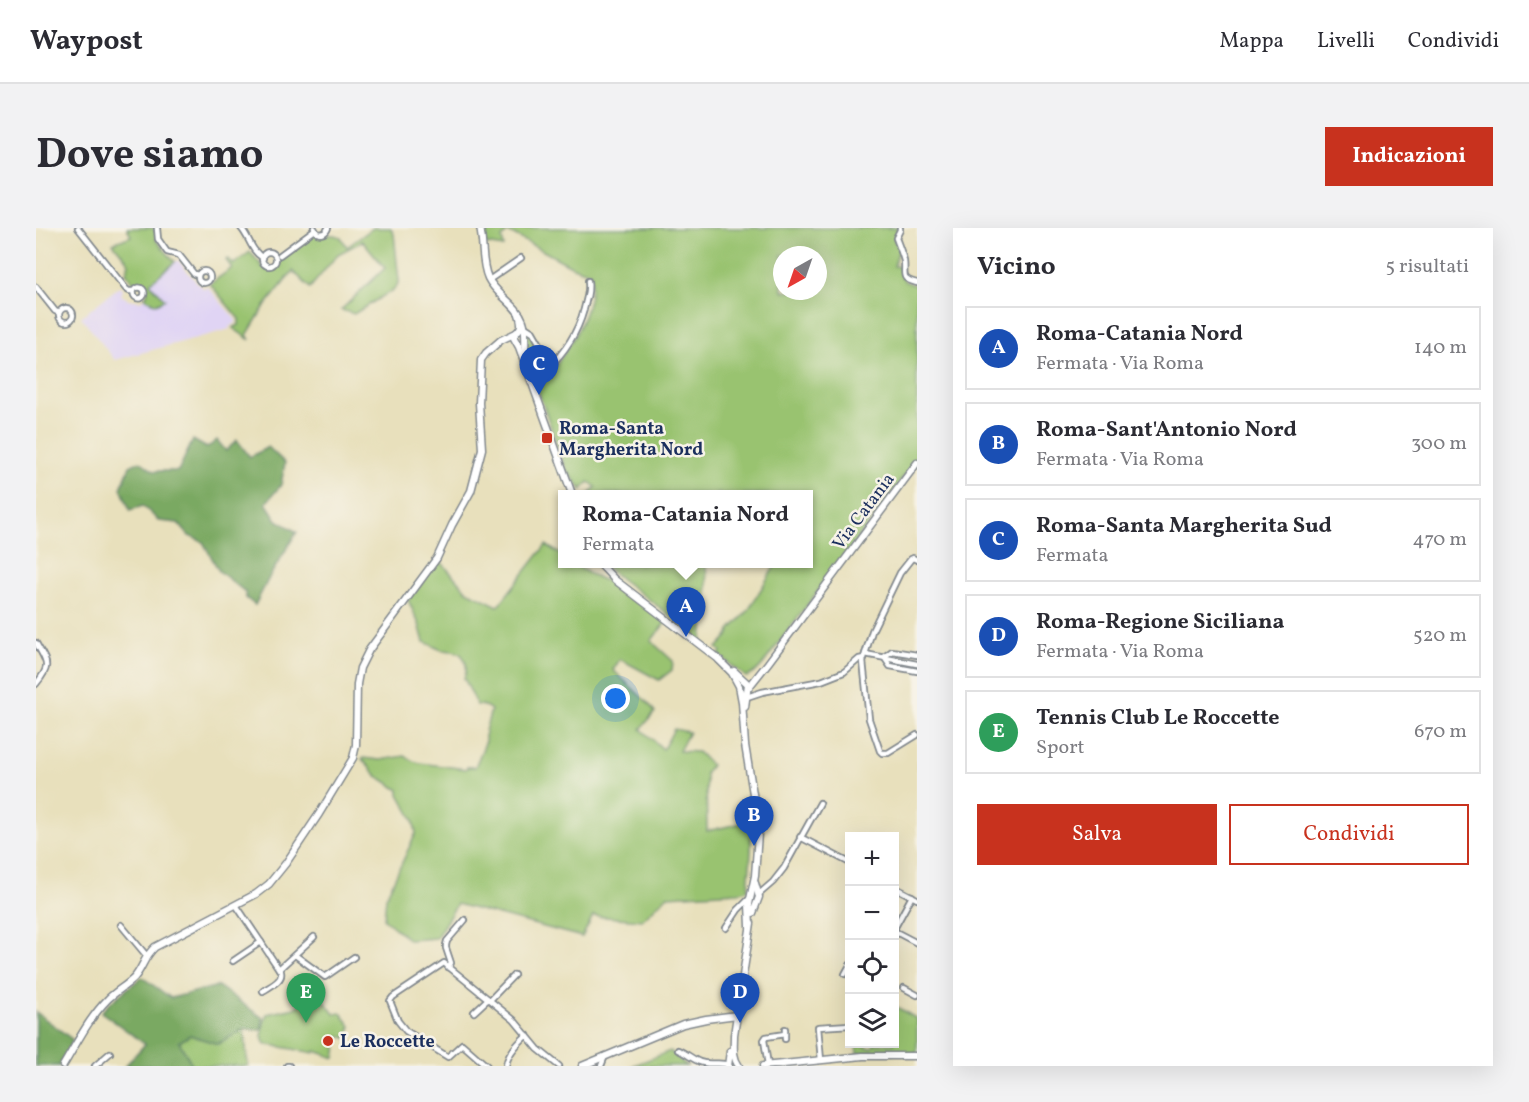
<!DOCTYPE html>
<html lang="it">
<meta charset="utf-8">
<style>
:root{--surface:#fff;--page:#f2f2f3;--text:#2b2b33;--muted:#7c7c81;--line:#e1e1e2;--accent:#c8321e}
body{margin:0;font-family:Vollkorn,serif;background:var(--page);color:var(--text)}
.controls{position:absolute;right:18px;bottom:18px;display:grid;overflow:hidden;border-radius:0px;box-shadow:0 6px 24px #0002}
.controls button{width:54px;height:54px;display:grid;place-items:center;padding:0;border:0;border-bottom:2px solid var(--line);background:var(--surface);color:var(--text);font:30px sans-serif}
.compass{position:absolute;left:737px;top:18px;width:54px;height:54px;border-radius:50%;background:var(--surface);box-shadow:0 6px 24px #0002;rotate:220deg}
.you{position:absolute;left:580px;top:471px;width:21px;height:21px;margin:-15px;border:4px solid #fff;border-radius:50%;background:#1a73e8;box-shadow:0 0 0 9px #1a73e833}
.badge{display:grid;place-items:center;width:39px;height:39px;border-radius:50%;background:var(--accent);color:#fff;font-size:20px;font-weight:700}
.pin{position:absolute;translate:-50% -50px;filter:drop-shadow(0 2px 3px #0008)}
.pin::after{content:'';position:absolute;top:32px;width:21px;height:18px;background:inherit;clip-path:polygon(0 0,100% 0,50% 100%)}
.popup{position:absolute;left:522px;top:262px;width:255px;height:78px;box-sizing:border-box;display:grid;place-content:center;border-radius:0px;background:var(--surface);filter:drop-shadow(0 2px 4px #0005);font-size:20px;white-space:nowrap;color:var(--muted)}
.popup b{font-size:22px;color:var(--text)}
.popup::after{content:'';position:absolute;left:50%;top:100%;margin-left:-12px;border:12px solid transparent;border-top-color:var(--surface)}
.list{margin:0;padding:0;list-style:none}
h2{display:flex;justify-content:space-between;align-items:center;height:78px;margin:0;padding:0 24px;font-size:26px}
h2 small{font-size:20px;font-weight:400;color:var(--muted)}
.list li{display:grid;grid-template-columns:39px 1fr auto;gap:18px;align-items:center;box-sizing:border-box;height:84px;margin:0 12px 12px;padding:0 12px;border:2px solid var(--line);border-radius:0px}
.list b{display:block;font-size:22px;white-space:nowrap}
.list p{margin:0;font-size:20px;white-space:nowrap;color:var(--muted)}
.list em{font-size:20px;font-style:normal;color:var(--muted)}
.actions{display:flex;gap:12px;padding:18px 24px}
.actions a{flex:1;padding:14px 0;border:2px solid var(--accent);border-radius:0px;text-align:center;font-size:21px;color:var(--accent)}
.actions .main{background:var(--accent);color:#fff}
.icon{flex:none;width:33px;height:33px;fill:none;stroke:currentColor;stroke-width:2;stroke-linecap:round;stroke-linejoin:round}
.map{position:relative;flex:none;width:881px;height:838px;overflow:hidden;border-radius:0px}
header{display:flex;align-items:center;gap:36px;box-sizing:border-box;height:84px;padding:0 30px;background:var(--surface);border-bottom:2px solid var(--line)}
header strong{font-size:28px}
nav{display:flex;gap:33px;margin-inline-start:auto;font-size:21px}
.intro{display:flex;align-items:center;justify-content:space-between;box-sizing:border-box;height:144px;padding:0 36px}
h1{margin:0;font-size:42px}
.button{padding:15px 27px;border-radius:0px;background:var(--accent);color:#fff;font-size:21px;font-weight:700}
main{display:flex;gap:36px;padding:0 36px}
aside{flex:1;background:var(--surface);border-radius:0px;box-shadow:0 6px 24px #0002}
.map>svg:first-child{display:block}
.built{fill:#e0d4f4}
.green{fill:#99c36f;stroke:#5a7966;stroke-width:1.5;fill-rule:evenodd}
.forest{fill:#7aa962;stroke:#4a6c60;stroke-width:1.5}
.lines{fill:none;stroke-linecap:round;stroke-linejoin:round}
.street-casing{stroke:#82888d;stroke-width:8}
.secondary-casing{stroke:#82888d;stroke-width:9}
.street{stroke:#fff;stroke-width:4.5}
.secondary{stroke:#fff;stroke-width:6}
.poi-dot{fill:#c8321e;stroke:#f7f3e8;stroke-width:2}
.labels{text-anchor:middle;stroke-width:5;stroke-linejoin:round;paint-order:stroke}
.poi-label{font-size:18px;font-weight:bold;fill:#1b2f5e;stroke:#f7f3e8;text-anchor:start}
.street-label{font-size:18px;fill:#1b2f5e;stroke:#f7f3e8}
</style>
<header>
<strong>Waypost</strong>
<nav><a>Mappa</a><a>Livelli</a><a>Condividi</a></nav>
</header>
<div class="intro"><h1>Dove siamo</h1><a class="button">Indicazioni</a></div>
<main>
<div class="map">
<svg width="881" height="838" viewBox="0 0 881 838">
<rect width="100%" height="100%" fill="#f7f3e8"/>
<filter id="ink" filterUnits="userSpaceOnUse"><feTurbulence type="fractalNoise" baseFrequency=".0167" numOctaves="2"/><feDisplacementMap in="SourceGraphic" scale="12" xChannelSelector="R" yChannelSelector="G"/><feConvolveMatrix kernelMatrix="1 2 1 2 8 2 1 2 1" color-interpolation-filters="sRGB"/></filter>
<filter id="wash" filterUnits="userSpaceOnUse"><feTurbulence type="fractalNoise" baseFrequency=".008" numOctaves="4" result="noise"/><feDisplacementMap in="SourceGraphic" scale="24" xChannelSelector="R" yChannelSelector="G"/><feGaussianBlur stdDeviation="1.35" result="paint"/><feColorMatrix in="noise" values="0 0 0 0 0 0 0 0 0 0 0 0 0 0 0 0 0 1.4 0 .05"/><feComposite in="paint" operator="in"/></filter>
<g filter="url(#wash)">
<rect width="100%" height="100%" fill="#e8e0bc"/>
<!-- built -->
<polygon class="built" points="142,32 162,56 167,60 170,60 171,58 200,92 200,95 193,99 194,101 79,132 45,89 84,58 87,62 85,67 92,71 104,73 109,70 122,76 119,61 114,55"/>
<!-- green -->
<g class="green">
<path d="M91,0h26l3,4v8l19,22 -25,21 15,16 -8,5 -12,-6c4,-6 3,-12 -4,-15l-6,1 -9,-11 3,-10 -16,-20 18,-7z"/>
<path d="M337,0h18l3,6 5,47 -2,4 -4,5 -39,24 -13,-4 44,-42 -22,-27 -25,13 -28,34 -17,-17 -30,38 -16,26 3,5 -17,-12 6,-3v-6l-29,-35 22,-16 -6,-8 2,-1 6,5 16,-12 13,15 10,1 4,-3 2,-5 35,-27c7,7 7,3 15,2 3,-1 9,1 12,2l6,10z"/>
<path d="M447,0h415l-4,11 5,10 -5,17 8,1 2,14 13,5v173l-148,197c-6,9 -13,18 -23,21l-27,-22 2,-4 -4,-3 11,-12 3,-7 17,-18 28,-47h33v-70h-220l7,-7 -7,-5 -8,8c-3,-8 -10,-12 -15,-20l-36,-102 -2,-10 -2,-29c13,10 15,29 29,38 19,-28 39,-59 36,-94l-18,-6 -65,-35 -6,6 2,9 -19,-3zM746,27h36v36h-36z"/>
<path d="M510,317l17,11v8h11l16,10 31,14 45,34 -15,19 22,20 -1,9 -13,10 -39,-21 -7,11 36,34 6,8 -14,17 22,20 11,-20 15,3 -10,19 19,1 13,13 -5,8 1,58 44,-10v31l-3,38 -9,2 -72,4 -25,24 -49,-4 -11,21 -125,-33 -21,34 -27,2 -25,-21 2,-22 30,-64 -3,-14 -14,-25v-4l-22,-14 -15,-17 1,-1 17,2 25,-4 8,5 7,2 46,6 1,-2h8l10,-24v-12l6,-21c-4,-4 -9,-5 -14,-5l-13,-27c5,-11 2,-26 -12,-27 -3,-1 -7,0 -10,-1 -6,-2 -12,-6 -18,-8l-5,-18 -11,-24 28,-37 5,-1 26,29 31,15z"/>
<polygon points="568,336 670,336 671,358 669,390 667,392 668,394 666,412 665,413 623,379 577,345"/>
<path d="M281,763l17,23 7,-1 10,13 -4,12 -8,-2 -4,22 -20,-7 -1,2 -49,-9c-6,-9 -1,-21 2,-30l28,-6z"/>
<path d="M859,778l22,13v34h-60l-1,-9c6,-1 10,4 16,4l2,-4h20z"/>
<polygon points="208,801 212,838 154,838 155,836 143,814 154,807 182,816"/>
<polygon points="634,823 651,838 596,838"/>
</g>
<!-- forest -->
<g class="forest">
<polygon points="157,212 171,220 181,212 190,223 201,212 214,229 232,219 249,235 245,257 230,275 241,292 261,304 235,346 219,377 210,370 209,364 183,343 167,314 153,308 142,295 123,293 107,278 94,282 85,260 94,238 104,233 118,243 142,243"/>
<polygon points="106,749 135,770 182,758 227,790 226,802 208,801 182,816 154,807 143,814 156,836 154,838 89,838 109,816 65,784 75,774"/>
<polygon points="0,784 37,812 23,838 0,838"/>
</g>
</g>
<g filter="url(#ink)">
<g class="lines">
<defs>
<g id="street">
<polyline points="42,0 90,61 93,63 97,63"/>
<polyline points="121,0 122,11 131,24 143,27 158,46 162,47"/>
<path d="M205,0c9,10 9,22 22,30"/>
<path d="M278,0l3,5c5,2 9,0 11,-5"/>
<path d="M864,0v2l-4,8c3,8 6,15 8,23 2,14 -5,17 13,22"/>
<circle cx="233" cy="31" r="7"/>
<polyline points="244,27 278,2"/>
<circle cx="168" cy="49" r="6"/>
<polyline points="453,52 485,30"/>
<polyline points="0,59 19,83 23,85"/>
<circle cx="103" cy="65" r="5.5"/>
<circle cx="30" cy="87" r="7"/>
<path d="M489,99l8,5 16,28 5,2c17,-18 27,-37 32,-61 2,-7 3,-13 2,-20"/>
<polyline points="881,332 877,330 875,331 864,345 836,403 827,433 833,491 844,523 846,525 852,525 881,507"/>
<path d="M0,415c11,20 16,22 0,41"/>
<polyline points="829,426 881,436"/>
<polyline points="881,427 856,423 848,429 854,438 881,443"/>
<polyline points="711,469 726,464 785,453 808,444 823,431 828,430"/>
<polyline points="764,609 814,635"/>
<polyline points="858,659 881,671"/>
<polyline points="722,667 737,654 748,640 784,575"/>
<path d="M200,677l45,67c2,9 -11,14 -18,19"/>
<polyline points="85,697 110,727"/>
<polyline points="690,700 702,682 715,669"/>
<polyline points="858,701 876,668"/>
<polyline points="858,703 881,715"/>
<polyline points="259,727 289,749 318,729"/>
<polyline points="197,733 225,714"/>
<polyline points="412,739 415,735 410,720 410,717 411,713 429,692"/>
<polyline points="243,741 278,709"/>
<polyline points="809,746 814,737"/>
<polyline points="868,760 881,767"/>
<polyline points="454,772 478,747"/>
<polyline points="438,784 452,771"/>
<polyline points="749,801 749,811"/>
<path d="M642,822c8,3 14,9 22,12 10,4 19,-1 29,3"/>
<polyline points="785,832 782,799 814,797"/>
<polyline points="732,837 728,812 730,809 749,806"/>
<polyline points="59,838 74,825"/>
<polyline points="251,838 253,838"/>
<polyline points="451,838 426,816 412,829 370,803 362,793 354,773 357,769 408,735 478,792 502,821 523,838"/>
<path d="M470,838c1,-12 12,-23 21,-31"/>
<polyline points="565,838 569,828"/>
</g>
<g id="secondary">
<path d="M444,0c4,16 1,35 8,50 8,17 29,26 35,43 4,10 1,25 3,37"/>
<path d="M483,86c3,11 4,13 -5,21v3l5,9 53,147"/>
<polyline points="564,336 579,352 685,433"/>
<polyline points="683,432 696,445 703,458 706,474 709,517 720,584 722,605 719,648 713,676 714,698"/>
<polyline points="698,443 712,456 709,479"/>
<polyline points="713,459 732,435 881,235"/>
<polyline points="717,685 723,669 719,655"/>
<path d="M27,838c14,-23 26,-48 45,-67 8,-8 18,-13 26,-21 9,-10 9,-20 21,-31l101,-53 13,-10 17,-21 33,-49 34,-56 3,-13 1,-61 3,-16 9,-18 68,-92 15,-33 19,-34 11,-42 -3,-46 2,-43 5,-7 15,-13 15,-7"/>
<polyline points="546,838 647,796 670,791 701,787"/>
<polyline points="692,838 694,823"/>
<path d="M703,838c-7,-9 -5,-20 -5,-31l17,-112"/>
<polyline points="727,838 827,828 881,828"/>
</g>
</defs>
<!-- street casing -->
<use href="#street" class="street-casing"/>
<!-- secondary casing -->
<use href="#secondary" class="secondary-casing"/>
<!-- street -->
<use href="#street" class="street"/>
<!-- secondary -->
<use href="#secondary" class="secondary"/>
</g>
</g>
<!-- markers -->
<g class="poi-dot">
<rect x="505" y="204" width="12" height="12" rx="3"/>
<circle cx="292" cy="813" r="6"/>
</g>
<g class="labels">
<!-- poi labels -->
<g class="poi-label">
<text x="523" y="206">Roma-Santa<tspan x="523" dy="21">Margherita Nord</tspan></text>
<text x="304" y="819">Le Roccette</text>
</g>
<!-- street labels -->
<g class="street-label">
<text transform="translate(827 283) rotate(-53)" y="6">Via Catania</text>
</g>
</g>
</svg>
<div class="controls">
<button>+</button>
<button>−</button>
<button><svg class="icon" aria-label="locate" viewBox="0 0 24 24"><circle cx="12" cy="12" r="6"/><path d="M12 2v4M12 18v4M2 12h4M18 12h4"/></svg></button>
<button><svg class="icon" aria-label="layers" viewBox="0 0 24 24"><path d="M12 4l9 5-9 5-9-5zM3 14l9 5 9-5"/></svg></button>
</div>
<svg class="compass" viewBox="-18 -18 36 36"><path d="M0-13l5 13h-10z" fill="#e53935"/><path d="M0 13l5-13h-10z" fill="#7c7c81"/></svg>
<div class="you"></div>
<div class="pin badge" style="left:650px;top:409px;background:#1a4fb4">A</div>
<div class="popup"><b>Roma-Catania Nord</b>Fermata</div>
<div class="pin badge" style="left:718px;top:618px;background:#1a4fb4">B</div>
<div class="pin badge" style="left:503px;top:167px;background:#1a4fb4">C</div>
<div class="pin badge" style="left:704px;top:795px;background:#1a4fb4">D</div>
<div class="pin badge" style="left:270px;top:795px;background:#2e9e5b">E</div>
</div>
<aside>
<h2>Vicino<small>5 risultati</small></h2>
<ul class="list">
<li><span class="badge" style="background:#1a4fb4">A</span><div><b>Roma-Catania Nord</b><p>Fermata · Via Roma</p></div><em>140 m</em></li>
<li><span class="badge" style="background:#1a4fb4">B</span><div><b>Roma-Sant'Antonio Nord</b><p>Fermata · Via Roma</p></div><em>300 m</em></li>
<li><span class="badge" style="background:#1a4fb4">C</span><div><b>Roma-Santa Margherita Sud</b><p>Fermata</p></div><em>470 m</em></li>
<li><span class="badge" style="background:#1a4fb4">D</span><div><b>Roma-Regione Siciliana</b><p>Fermata · Via Roma</p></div><em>520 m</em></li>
<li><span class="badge" style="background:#2e9e5b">E</span><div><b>Tennis Club Le Roccette</b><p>Sport</p></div><em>670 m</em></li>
</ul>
<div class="actions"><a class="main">Salva</a><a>Condividi</a></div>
</aside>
</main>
